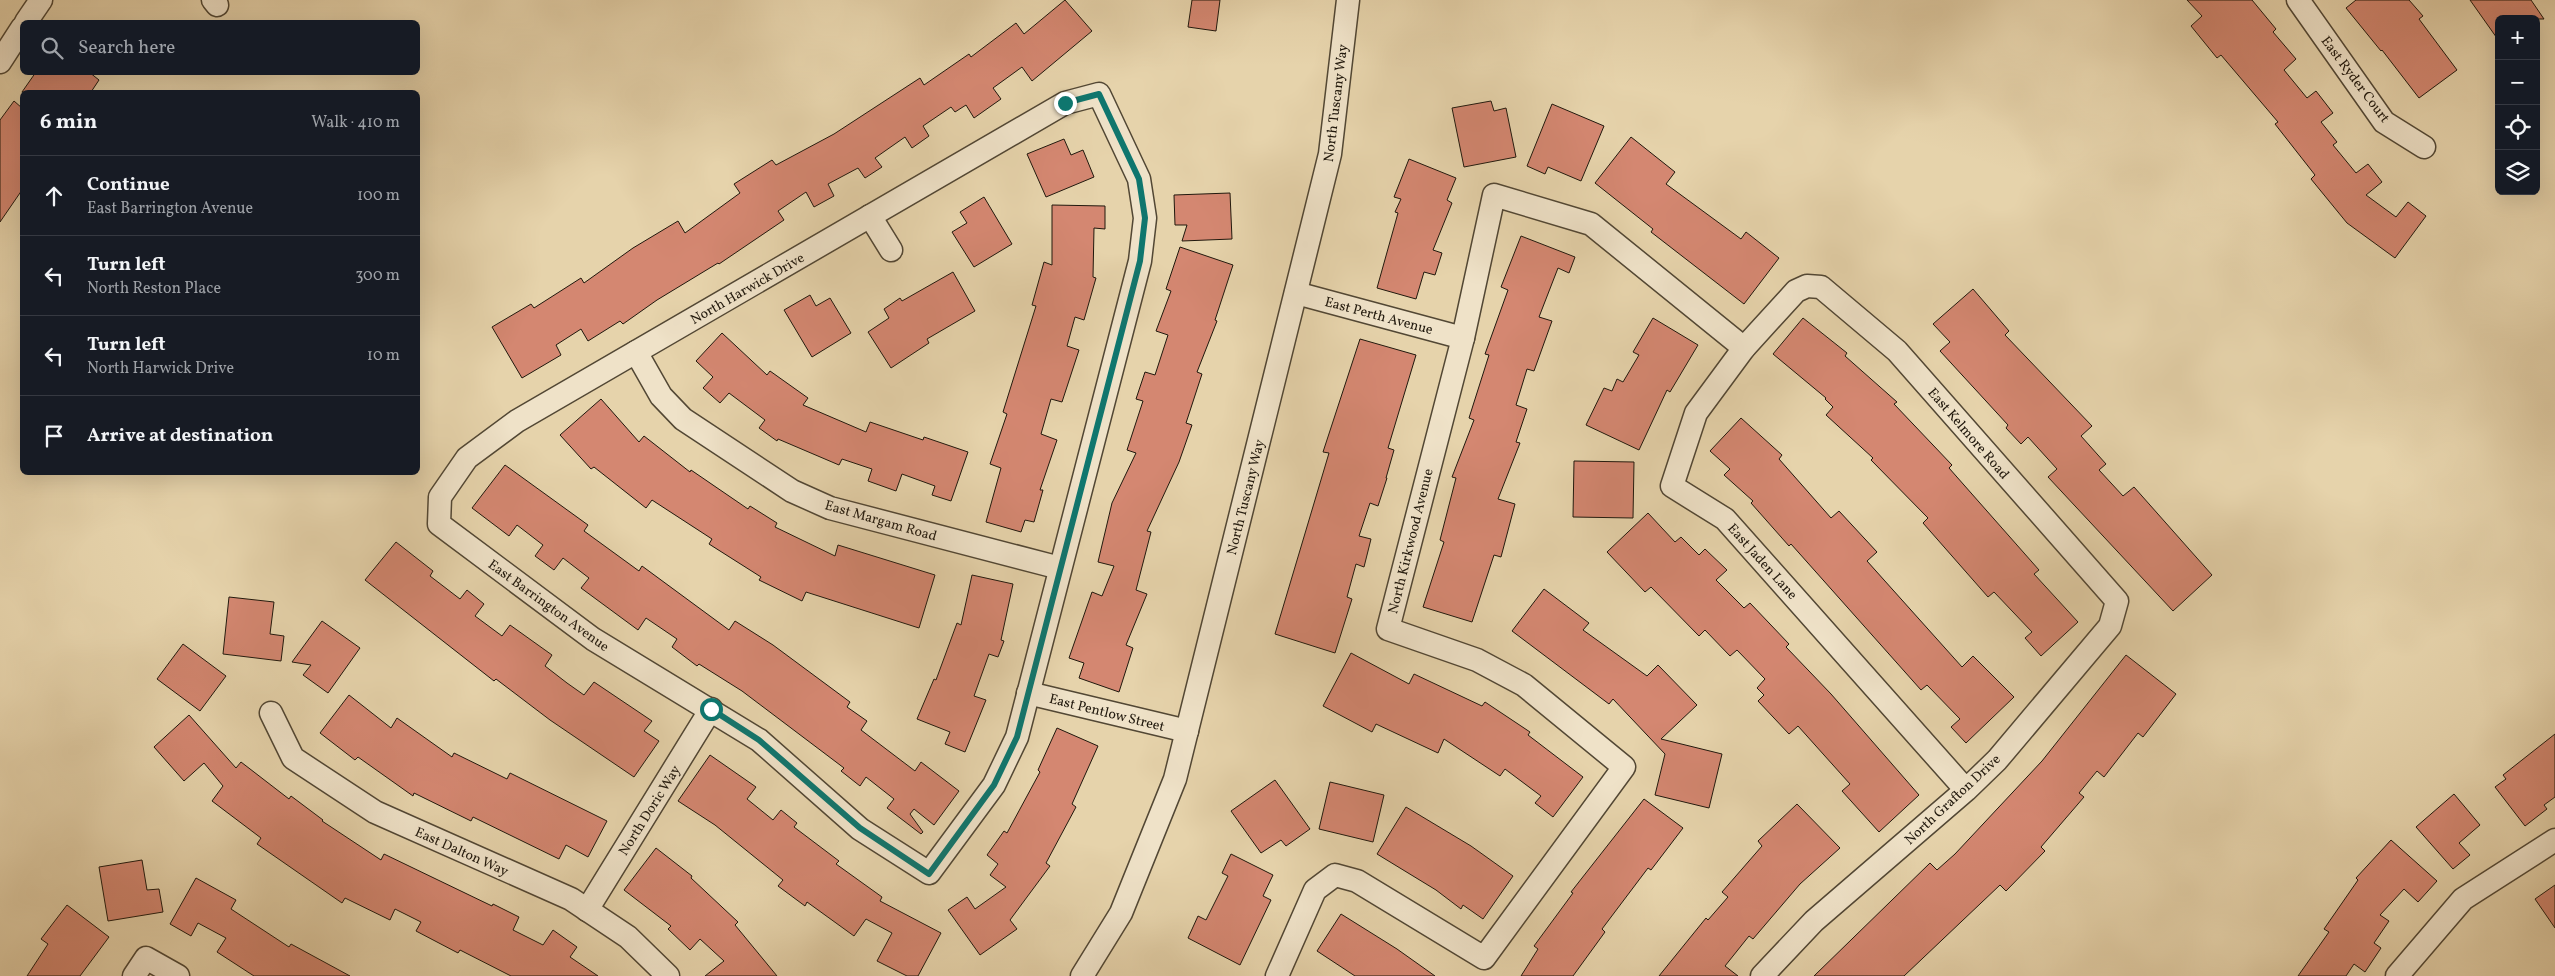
<!DOCTYPE html>
<meta charset="utf-8">
<style>
:root{--surface:#171b24;--page:#242831;--text:#f1f3f6;--muted:#9ea1a6;--line:#363941}
body{margin:0;font-family:Vollkorn,serif;background:var(--page);color:var(--text)}
.controls{position:absolute;right:15px;top:15px;display:grid;overflow:hidden;border-radius:8px;box-shadow:0 5px 20px #0002}
.controls button{width:45px;height:45px;display:grid;place-items:center;padding:0;border:0;border-bottom:1px solid var(--line);background:var(--surface);color:var(--text);font:25px sans-serif}
.stop{position:absolute;width:15px;height:15px;margin:-11px;border:4px solid #0f766e;border-radius:50%;background:#fff}
.stop.end{background:#0f766e;border-color:#fff;box-shadow:0 1px 5px #0008}
.list{margin:0;padding:0;list-style:none}
h2{display:flex;justify-content:space-between;align-items:center;height:65px;margin:0;padding:0 20px;font-size:21px}
h2 small{font-size:16px;font-weight:400;color:var(--muted)}
.list li{display:grid;grid-template-columns:32px 1fr auto;gap:15px;align-items:center;box-sizing:border-box;height:80px;padding:0 20px;border-top:1px solid var(--line)}
.list b{display:block;font-size:19px;white-space:nowrap}
.list p{margin:0;font-size:16px;white-space:nowrap;color:var(--muted)}
.list em{font-size:16px;font-style:normal;color:var(--muted)}
.icon{flex:none;width:28px;height:28px;fill:none;stroke:currentColor;stroke-width:2;stroke-linecap:round;stroke-linejoin:round}
.map{position:relative;flex:none;width:2555px;height:976px;overflow:hidden}
.search{position:absolute;background:var(--surface);box-shadow:0 5px 20px #0002;left:20px;top:20px;width:400px;height:55px;display:flex;align-items:center;gap:12px;box-sizing:border-box;padding:0 18px;border-radius:8px;color:var(--muted);font-size:19px}
.panel{position:absolute;background:var(--surface);box-shadow:0 5px 20px #0002;left:20px;top:90px;width:400px;height:385px;border-radius:8px}
.map>svg:first-child{display:block}
.building{fill:#d48771;stroke:#20180d}
.lines{fill:none;stroke-linecap:round;stroke-linejoin:round}
.minor-casing{stroke:#524734;stroke-width:25}
.minor{stroke:#efe2c8;stroke-width:22}
.route{stroke:#0f766e;stroke-width:6}
.labels{text-anchor:middle;stroke-width:4;stroke-linejoin:round;paint-order:stroke}
.street-label{font-size:14px;fill:#20180d;stroke:#efe2c8}
</style>
<div class="map">
<svg width="2555" height="976" viewBox="0 0 2555 976">
<rect width="100%" height="100%" fill="#e6d3ab"/>
<filter id="stains"><feTurbulence type="fractalNoise" baseFrequency=".004" numOctaves="4"/><feColorMatrix values="0 0 0 0 .2 0 0 0 0 .09 0 0 0 0 .02 0 0 0 .5 -.17"/></filter>
<radialGradient id="worn" r=".72"><stop offset=".6" stop-color="#630" stop-opacity="0"/><stop offset="1" stop-color="#630" stop-opacity=".3"/></radialGradient>
<!-- building -->
<g class="building">
<polygon points="1065,0 1092,31 1032,81 1022,67 993,88 1001,99 974,118 966,105 955,112 951,107 923,126 929,136 912,148 905,137 875,158 882,167 865,178 858,168 828,184 834,196 814,207 806,192 778,211 784,220 719,264 718,263 657,300 623,324 620,321 588,341 581,329 556,345 561,355 522,378 492,327 531,304 534,308 581,278 584,283 633,248 678,221 685,233 740,193 734,184 772,160 776,165 834,134 920,78 924,85 969,54 971,57 1016,23 1024,34"/>
<polygon points="1192,0 1220,0 1216,31 1188,27"/>
<polygon points="2187,0 2252,0 2276,29 2273,32 2296,59 2284,70 2307,98 2316,91 2333,113 2321,122 2337,142 2333,145 2356,173 2368,164 2382,182 2366,195 2396,217 2408,202 2426,216 2395,258 2347,223 2311,179 2315,175 2275,124 2278,122 2221,55 2217,58 2191,26 2202,16"/>
<polygon points="2356,0 2409,0 2423,16 2419,19 2457,70 2419,98 2382,50 2381,51 2346,8"/>
<polygon points="2470,0 2531,0 2544,19 2499,19 2499,41"/>
<polygon points="36,72 89,72 99,80 91,92 22,92"/>
<polygon points="14,101 22,108 22,190 0,222 0,120"/>
<polygon points="1491,101 1494,111 1506,108 1516,157 1464,167 1452,108"/>
<polygon points="1552,104 1604,126 1581,181 1548,167 1545,174 1527,166"/>
<polygon points="1631,137 1675,172 1666,184 1741,239 1746,232 1779,258 1744,304 1651,232 1653,229 1595,183"/>
<polygon points="1064,139 1071,155 1083,150 1094,177 1046,197 1027,154"/>
<polygon points="1409,159 1456,178 1447,200 1452,203 1433,250 1442,253 1435,275 1424,272 1416,299 1377,288 1398,213 1395,212 1401,199 1394,197"/>
<polygon points="1230,193 1232,239 1182,241 1187,225 1175,225 1174,195"/>
<polygon points="984,197 1012,244 974,267 952,232 967,223 960,212"/>
<polygon points="1052,205 1105,206 1105,229 1094,228 1093,277 1096,278 1084,320 1075,317 1067,346 1079,350 1062,402 1051,399 1041,434 1057,440 1040,490 1043,490 1034,522 1025,520 1021,532 986,522 1001,468 990,464 1007,414 1003,412 1036,306 1032,305 1044,262 1052,265"/>
<polygon points="1521,236 1575,257 1569,273 1558,268 1539,317 1552,321 1534,371 1527,369 1516,405 1527,409 1516,442 1520,443 1498,499 1515,504 1501,557 1494,555 1472,622 1423,607 1444,542 1440,540 1456,478 1452,477 1474,420 1469,418 1489,355 1485,354 1508,290 1501,287"/>
<polygon points="1180,247 1233,265 1215,320 1217,321 1197,372 1202,374 1186,423 1192,425 1179,462 1147,531 1151,532 1136,590 1147,594 1126,645 1133,648 1119,692 1079,678 1084,663 1069,658 1092,592 1102,596 1114,566 1098,562 1112,503 1136,453 1127,450 1143,401 1136,399 1145,372 1155,375 1168,335 1156,331 1171,291 1166,289"/>
<polygon points="953,272 975,311 927,339 929,343 891,368 868,332 889,318 884,309 900,298 902,301"/>
<polygon points="1973,289 2009,331 2005,335 2092,426 2081,436 2106,464 2099,470 2123,496 2134,487 2212,575 2173,611 2048,477 2057,469 2028,437 2021,444 2006,428 2008,425 1940,351 1950,342 1933,324"/>
<polygon points="810,295 816,306 830,298 851,333 812,357 784,310"/>
<polygon points="1653,318 1698,345 1670,392 1667,390 1639,450 1586,425 1604,388 1612,391 1617,379 1623,382 1639,355 1633,352"/>
<polygon points="1803,318 1847,353 1845,356 1897,402 1894,404 1952,465 1949,468 2039,570 2034,574 2078,622 2041,656 2025,638 2032,632 1994,592 1988,597 1923,523 1928,518 1871,460 1873,458 1826,415 1833,407 1825,399 1826,398 1773,354"/>
<polygon points="722,333 767,375 770,371 808,398 803,405 866,432 870,422 923,440 924,437 968,452 951,501 932,495 935,486 902,474 896,491 868,481 872,469 842,459 839,465 778,439 777,441 759,428 765,420 729,393 720,403 703,388 713,377 696,361"/>
<polygon points="1360,339 1416,355 1388,448 1394,450 1386,478 1387,478 1378,506 1370,503 1359,536 1371,539 1364,567 1356,564 1347,597 1352,599 1335,653 1275,634 1329,453 1323,452"/>
<polygon points="601,399 639,442 644,436 690,472 691,470 748,509 750,506 777,523 775,527 835,556 838,545 935,575 919,628 806,592 802,601 759,580 761,577 709,544 712,539 652,500 646,508 594,467 591,469 560,435"/>
<polygon points="1741,418 1782,455 1779,459 1831,518 1839,511 1877,552 1867,561 1962,667 1973,656 2014,697 1966,743 1951,727 1960,719 1927,685 1921,690 1791,544 1789,546 1751,503 1753,501 1724,475 1730,469 1710,451"/>
<polygon points="1574,461 1634,462 1633,518 1573,517"/>
<polygon points="505,465 588,525 584,531 639,571 642,566 729,630 735,621 773,645 850,702 847,707 867,721 861,730 915,771 921,762 959,791 934,825 914,809 910,814 923,832 921,834 887,808 894,799 866,777 860,786 841,771 844,768 742,691 699,664 697,666 672,647 677,639 646,618 638,630 581,588 589,578 563,558 554,570 535,556 543,545 517,525 509,536 472,508"/>
<polygon points="1648,513 1675,542 1681,537 1699,555 1705,549 1727,570 1716,580 1744,608 1750,603 1789,644 1786,647 1831,694 1919,795 1879,832 1842,791 1850,784 1798,726 1789,734 1758,701 1764,695 1757,688 1765,679 1737,650 1730,656 1705,630 1699,636 1651,587 1645,592 1607,552"/>
<polygon points="396,542 433,571 430,576 460,599 467,590 484,604 475,616 502,636 510,625 552,655 545,666 567,683 584,695 594,682 652,721 644,731 659,741 634,777 550,720 496,679 494,681 365,580"/>
<polygon points="972,575 1013,584 1001,640 1004,641 998,657 989,654 974,696 986,700 965,752 945,744 950,732 917,719 934,679 936,680 957,623 961,625"/>
<polygon points="1544,589 1589,623 1583,630 1647,676 1658,665 1697,705 1661,739 1722,754 1709,808 1655,795 1665,754 1613,699 1609,704 1512,631"/>
<polygon points="229,597 274,602 270,634 284,636 281,661 223,654"/>
<polygon points="322,621 360,648 328,693 303,675 311,665 292,662"/>
<polygon points="183,644 226,676 200,711 157,679"/>
<polygon points="1351,653 1409,684 1414,674 1482,706 1485,702 1530,732 1528,735 1583,777 1553,817 1535,803 1541,796 1505,769 1500,776 1444,739 1438,753 1376,724 1372,732 1323,706"/>
<polygon points="2126,655 2176,694 2143,737 2138,733 2104,777 2097,771 2079,793 2084,797 2041,847 2045,851 2006,891 2000,885 1904,976 1814,976 1930,863 1937,870 1955,854 2042,761"/>
<polygon points="349,695 391,728 397,718 452,757 454,753 507,779 510,773 607,821 588,857 566,845 559,859 473,817 471,821 414,793 413,796 358,757 355,760 320,733"/>
<polygon points="189,715 236,768 241,762 289,799 291,796 323,820 322,821 381,860 384,854 492,906 493,904 519,917 513,930 543,945 553,930 577,947 570,957 598,976 511,976 460,950 458,953 416,931 421,922 395,909 390,920 345,898 342,903 257,844 261,838 212,801 223,786 204,763 184,781 154,747"/>
<polygon points="1057,728 1098,746 1072,804 1076,807 1046,863 1050,866 1010,920 1017,929 980,955 948,910 967,897 975,909 1006,887 990,875 998,864 987,855 1004,831 1007,833 1040,772 1038,770"/>
<polygon points="2555,734 2555,797 2544,805 2547,809 2525,826 2495,787 2506,779 2503,775"/>
<polygon points="710,755 756,787 747,799 773,820 781,810 797,823 794,827 839,861 836,864 882,897 880,901 941,933 918,976 907,976 877,961 892,933 866,919 854,936 807,902 805,906 778,886 783,880 715,825 678,801"/>
<polygon points="1275,780 1310,829 1286,846 1281,840 1261,853 1231,811"/>
<polygon points="1330,782 1384,795 1373,842 1319,829"/>
<polygon points="2454,794 2480,825 2459,843 2470,855 2453,869 2416,827"/>
<polygon points="1644,799 1683,828 1651,870 1648,868 1602,929 1605,932 1573,976 1521,976 1538,949 1534,946 1573,893 1571,892"/>
<polygon points="1797,804 1840,848 1800,884 1753,939 1749,936 1725,966 1738,976 1659,976 1706,918 1708,920 1728,897 1722,892 1762,846 1758,841"/>
<polygon points="1406,807 1471,846 1513,876 1483,919 1463,905 1461,909 1436,890 1377,854"/>
<polygon points="2391,840 2437,881 2418,902 2404,889 2380,915 2389,921 2374,943 2381,948 2365,972 2354,964 2346,976 2298,976 2329,932 2324,929 2358,880 2356,878"/>
<polygon points="656,848 692,876 691,878 738,922 735,925 777,976 705,976 724,961 700,939 690,950 668,929 671,926 624,890"/>
<polygon points="1231,854 1273,875 1263,896 1271,900 1240,965 1188,938 1198,916 1206,920 1228,876 1222,873"/>
<polygon points="142,860 147,890 159,889 163,912 108,921 99,867"/>
<polygon points="196,878 236,900 231,909 289,947 291,944 350,976 254,976 217,952 226,938 198,923 191,936 170,924"/>
<polygon points="2555,885 2555,928 2535,899"/>
<polygon points="67,905 109,937 80,976 27,976 48,944 41,939"/>
<polygon points="1341,914 1397,949 1435,976 1355,976 1317,951"/>
</g>
<g class="lines">
<defs>
<g id="minor">
<polyline points="213,0 217,5"/>
<polyline points="2298,0 2384,122 2424,147"/>
<polyline points="26,22 41,0"/>
<polyline points="0,62 22,28"/>
<polygon points="1099,94 1139,179 1145,218 1140,261 1017,737 994,785 929,873 860,829 759,740 593,639 439,524 440,497 467,458 517,421 1065,103"/>
<polyline points="870,216 891,250"/>
<polyline points="1296,293 1463,338"/>
<polyline points="636,352 661,396 683,419 792,491 830,508 1060,568"/>
<polyline points="1028,693 1187,731"/>
<polyline points="271,713 293,758 375,812 571,899 628,937 668,976"/>
<polyline points="587,910 711,709"/>
<polyline points="134,976 146,958 178,976"/>
<polyline points="1082,976 1121,913 1175,779 1330,154 1348,0"/>
<polyline points="1277,976 1315,890 1335,875 1357,881 1484,958 1624,767 1524,685 1477,660 1388,629 1463,338 1494,195 1591,224 1744,348"/>
<polyline points="1762,976 1814,921 1966,790 1997,760 2110,626 2117,601 1897,351 1821,287 1807,286 1796,291 1744,348 1696,413 1672,486 1725,519 1966,790"/>
<polyline points="2397,976 2463,899 2555,840"/>
</g>
</defs>
<!-- minor casing -->
<use href="#minor" class="minor-casing"/>
<!-- minor -->
<use href="#minor" class="minor"/>
</g>
<g class="lines">
<!-- route -->
<polyline class="route" points="711,709 759,740 860,828 929,874 994,785 1017,737 1140,261 1145,218 1139,179 1099,94 1065,103"/>
</g>
<g class="labels">
<!-- street labels -->
<g class="street-label">
<text transform="translate(2356 79) rotate(53)" y="5">East Ryder Court</text>
<text transform="translate(1335 103) rotate(-83)" y="5">North Tuscany Way</text>
<text transform="translate(747 288) rotate(-30)" y="5">North Harwick Drive</text>
<text transform="translate(1379 315) rotate(15)" y="5">East Perth Avenue</text>
<text transform="translate(1969 433) rotate(49)" y="5">East Kelmore Road</text>
<text transform="translate(1245 497) rotate(-76)" y="5">North Tuscany Way</text>
<text transform="translate(881 520) rotate(16)" y="5">East Margam Road</text>
<text transform="translate(1410 541) rotate(-76)" y="5">North Kirkwood Avenue</text>
<text transform="translate(1763 561) rotate(48)" y="5">East Jaden Lane</text>
<text transform="translate(549 605) rotate(36)" y="5">East Barrington Avenue</text>
<text transform="translate(1107 712) rotate(14)" y="5">East Pentlow Street</text>
<text transform="translate(1952 799) rotate(-43)" y="5">North Grafton Drive</text>
<text transform="translate(649 810) rotate(-58)" y="5">North Doric Way</text>
<text transform="translate(462 851) rotate(24)" y="5">East Dalton Way</text>
</g>
</g>
<rect width="100%" height="100%" filter="url(#stains)"/>
<rect width="100%" height="100%" fill="url(#worn)"/>
</svg>
<div class="controls">
<button>+</button>
<button>−</button>
<button><svg class="icon" aria-label="locate" viewBox="0 0 24 24"><circle cx="12" cy="12" r="6"/><path d="M12 2v4M12 18v4M2 12h4M18 12h4"/></svg></button>
<button><svg class="icon" aria-label="layers" viewBox="0 0 24 24"><path d="M12 4l9 5-9 5-9-5zM3 14l9 5 9-5"/></svg></button>
</div>
<div class="stop" style="left:711px;top:709px"></div>
<div class="stop end" style="left:1065px;top:103px"></div>
<div class="search"><svg class="icon" aria-label="search" viewBox="0 0 24 24"><circle cx="10" cy="10" r="6"/><path d="M15 15l6 6"/></svg>Search here</div>
<section class="panel">
<h2>6 min<small>Walk · 410 m</small></h2>
<ul class="list">
<li><svg class="icon" aria-label="ahead" viewBox="0 0 24 24"><path d="M12 20V5M6 11l6-6 6 6"/></svg><div><b>Continue</b><p>East Barrington Avenue</p></div><em>100 m</em></li>
<li><svg class="icon" aria-label="left" viewBox="0 0 24 24"><path d="M17 20v-9H6M10 6l-5 5 5 5"/></svg><div><b>Turn left</b><p>North Reston Place</p></div><em>300 m</em></li>
<li><svg class="icon" aria-label="left" viewBox="0 0 24 24"><path d="M17 20v-9H6M10 6l-5 5 5 5"/></svg><div><b>Turn left</b><p>North Harwick Drive</p></div><em>10 m</em></li>
<li><svg class="icon" aria-label="arrive" viewBox="0 0 24 24"><path d="M6 21V4h12l-3 4 3 4H6"/></svg><div><b>Arrive at destination</b></div></li>
</ul>
</section>
</div>
